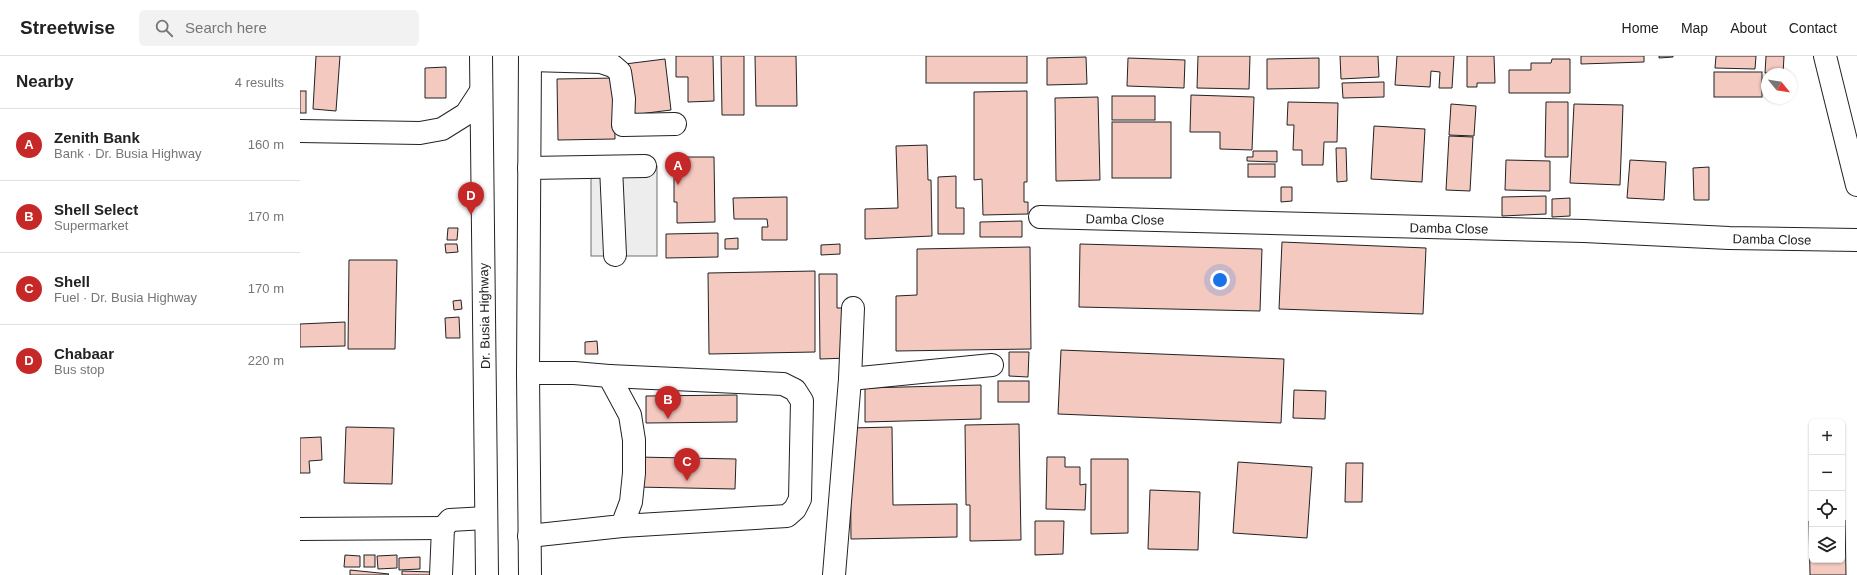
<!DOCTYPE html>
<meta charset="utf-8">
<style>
:root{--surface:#fff;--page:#f2f2f2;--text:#222;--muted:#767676;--line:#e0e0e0;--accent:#c62828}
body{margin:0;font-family:Helvetica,sans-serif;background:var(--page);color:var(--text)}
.controls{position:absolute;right:12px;bottom:12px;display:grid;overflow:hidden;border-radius:6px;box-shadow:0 1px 3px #0004}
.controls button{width:36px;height:36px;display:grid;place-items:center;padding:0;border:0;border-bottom:1px solid var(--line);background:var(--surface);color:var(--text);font:20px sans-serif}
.compass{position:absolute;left:1461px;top:12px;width:36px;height:36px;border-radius:50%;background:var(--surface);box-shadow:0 1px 3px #0004;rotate:120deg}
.you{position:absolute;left:920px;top:224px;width:14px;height:14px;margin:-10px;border:3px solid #fff;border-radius:50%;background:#1a73e8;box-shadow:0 0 0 6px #1a73e833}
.badge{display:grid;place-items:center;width:26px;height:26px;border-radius:50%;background:var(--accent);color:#fff;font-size:13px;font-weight:700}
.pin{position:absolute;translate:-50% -33px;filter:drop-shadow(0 1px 2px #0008)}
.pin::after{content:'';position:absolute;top:21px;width:14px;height:12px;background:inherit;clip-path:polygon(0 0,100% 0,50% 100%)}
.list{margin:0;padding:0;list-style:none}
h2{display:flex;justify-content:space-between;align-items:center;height:52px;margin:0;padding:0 16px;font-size:17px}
h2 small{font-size:13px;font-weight:400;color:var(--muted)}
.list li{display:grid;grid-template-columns:26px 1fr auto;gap:12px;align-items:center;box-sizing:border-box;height:72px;padding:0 16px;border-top:1px solid var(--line)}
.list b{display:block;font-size:15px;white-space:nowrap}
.list p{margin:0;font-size:13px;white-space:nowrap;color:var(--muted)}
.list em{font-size:13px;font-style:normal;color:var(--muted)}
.icon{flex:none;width:22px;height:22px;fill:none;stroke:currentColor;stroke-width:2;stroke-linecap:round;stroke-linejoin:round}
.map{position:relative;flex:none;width:1557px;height:519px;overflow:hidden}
header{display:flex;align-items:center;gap:24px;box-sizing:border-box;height:56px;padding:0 20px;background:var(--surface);border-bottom:1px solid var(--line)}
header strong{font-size:19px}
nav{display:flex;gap:22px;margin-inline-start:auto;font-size:14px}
.search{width:280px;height:36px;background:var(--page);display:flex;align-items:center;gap:10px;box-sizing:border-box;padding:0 14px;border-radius:6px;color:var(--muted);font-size:15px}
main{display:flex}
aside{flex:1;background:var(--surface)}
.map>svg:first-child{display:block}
.parking{fill:#ededed;stroke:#6f6f6f}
.building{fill:#f3c9c0;stroke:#222}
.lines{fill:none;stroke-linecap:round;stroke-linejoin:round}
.minor-casing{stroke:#222;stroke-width:24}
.highway-casing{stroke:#222;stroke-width:24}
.minor{stroke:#fff;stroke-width:22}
.highway{stroke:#fff;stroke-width:22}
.labels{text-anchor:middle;stroke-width:3;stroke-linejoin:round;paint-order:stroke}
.street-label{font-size:13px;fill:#222;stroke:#fff}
</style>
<header>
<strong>Streetwise</strong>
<div class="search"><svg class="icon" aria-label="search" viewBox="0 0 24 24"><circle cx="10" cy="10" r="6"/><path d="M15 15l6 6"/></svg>Search here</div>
<nav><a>Home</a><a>Map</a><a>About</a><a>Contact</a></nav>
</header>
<main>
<aside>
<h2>Nearby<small>4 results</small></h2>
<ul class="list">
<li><span class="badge">A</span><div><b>Zenith Bank</b><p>Bank · Dr. Busia Highway</p></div><em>160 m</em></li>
<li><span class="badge">B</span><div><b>Shell Select</b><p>Supermarket</p></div><em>170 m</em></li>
<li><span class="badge">C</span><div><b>Shell</b><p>Fuel · Dr. Busia Highway</p></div><em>170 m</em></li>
<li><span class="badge">D</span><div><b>Chabaar</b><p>Bus stop</p></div><em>220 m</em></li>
</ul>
</aside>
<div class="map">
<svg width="1557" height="519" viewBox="0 0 1557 519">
<rect width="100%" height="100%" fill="#fff"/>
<!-- parking -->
<rect class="parking" x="291" y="110" width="66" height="90"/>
<!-- building -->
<g class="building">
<polygon points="16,0 40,0 36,55 13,53"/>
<polygon points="376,0 413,0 414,45 388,46 388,21 376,21"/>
<polygon points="421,0 444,0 444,59 422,59"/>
<polygon points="455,0 496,0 497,50 456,50"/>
<rect x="626" y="0" width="101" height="27"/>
<polygon points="898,0 950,0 949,33 897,32"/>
<polygon points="1040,0 1078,0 1079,21 1041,23"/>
<polygon points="1097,0 1154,0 1152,32 1139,32 1140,16 1131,15 1130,31 1095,29"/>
<polygon points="1167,0 1194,0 1195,27 1177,27 1177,31 1167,31"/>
<polygon points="1281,0 1344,0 1344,6 1281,8"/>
<polygon points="1359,0 1373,0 1373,1 1359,2"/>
<polygon points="1416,0 1456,0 1455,13 1415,12"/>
<polygon points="1466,0 1484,0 1483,18 1465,17"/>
<polygon points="786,1 787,28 747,29 747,2"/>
<polygon points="828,2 885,4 884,32 827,30"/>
<polygon points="1019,2 1019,32 967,33 967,3"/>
<polygon points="365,3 371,54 331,59 325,8"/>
<polygon points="1252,3 1270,3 1270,37 1209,37 1209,14 1231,14 1231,7 1251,7"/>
<polygon points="146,11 146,42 125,42 125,12"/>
<rect x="1414" y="16" width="48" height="25"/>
<polygon points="314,22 315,83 258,84 257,23"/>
<polygon points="1084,26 1084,41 1043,42 1042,27"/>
<rect x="0" y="35" width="6" height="22"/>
<polygon points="727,35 727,126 724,126 724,146 728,146 728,158 683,159 682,123 674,124 674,36"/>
<polygon points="891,39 954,41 952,94 920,93 920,76 890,76"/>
<rect x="812" y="40" width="43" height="24"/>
<polygon points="798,41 800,124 756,125 755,42"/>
<polygon points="988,46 1038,47 1037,86 1024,86 1023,109 1002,109 1002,94 993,94 994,69 987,69"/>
<polygon points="1246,46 1268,46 1268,101 1245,101"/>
<polygon points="1151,48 1176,50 1174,80 1149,79"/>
<polygon points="1274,48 1323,49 1320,129 1270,127"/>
<rect x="812" y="66" width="59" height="56"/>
<polygon points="1074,70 1125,73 1122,126 1071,123"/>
<polygon points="1149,80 1173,81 1170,135 1146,134"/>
<polygon points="627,89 628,124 631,124 632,180 565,183 565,153 598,152 596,90"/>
<polygon points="1036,92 1046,92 1047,125 1037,126"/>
<polygon points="953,95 977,95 977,106 947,105 947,101 953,101"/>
<polygon points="380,101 414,101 415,166 377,167 377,146 374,146 374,120 380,120"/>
<polygon points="1206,104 1250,105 1250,135 1205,134"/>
<polygon points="1330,104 1366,106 1364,144 1327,142"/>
<rect x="948" y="108" width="27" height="13"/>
<polygon points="1409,111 1409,144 1394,144 1393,112"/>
<polygon points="656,120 656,152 664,152 664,178 638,178 638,121"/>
<polygon points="981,131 992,131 992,145 981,146"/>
<polygon points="1246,140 1246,158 1202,160 1202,141"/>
<polygon points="487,141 487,184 462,184 462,171 468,171 467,163 434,163 433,142"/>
<polygon points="1270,142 1270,160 1252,161 1252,143"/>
<polygon points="722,165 722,181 680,181 680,166"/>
<polygon points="148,172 158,172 157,184 147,184"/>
<polygon points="418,177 418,201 366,202 366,178"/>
<polygon points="438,182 438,193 425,193 425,183"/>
<polygon points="982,186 1126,192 1123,258 979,253"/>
<polygon points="145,188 157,188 158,196 146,197"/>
<polygon points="540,188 540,198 521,199 521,189"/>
<polygon points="780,188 962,193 960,255 779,251"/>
<polygon points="730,191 731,293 596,295 596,240 617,239 617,193"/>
<polygon points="49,204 97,204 95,293 48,293"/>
<polygon points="515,215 515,296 409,298 408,217"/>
<polygon points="519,218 537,218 537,252 548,252 549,302 520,303"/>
<polygon points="161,244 162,253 154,254 153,245"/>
<polygon points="159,261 160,282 146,282 145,262"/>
<polygon points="45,266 45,290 0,291 0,268"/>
<polygon points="297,285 298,298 285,298 285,286"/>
<polygon points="761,294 984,303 981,367 758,358"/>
<polygon points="709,296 729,296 728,321 709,320"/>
<rect x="698" y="325" width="31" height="21"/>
<polygon points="681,329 681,363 565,366 565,332"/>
<polygon points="994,334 1026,335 1025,363 993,362"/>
<polygon points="437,339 437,366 346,367 346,340"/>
<polygon points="719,368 721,484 670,485 670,449 666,449 665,369"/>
<polygon points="46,371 94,372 92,428 44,427"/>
<polygon points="592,371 593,449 657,448 657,481 551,483 550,372"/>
<polygon points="21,381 22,404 9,405 10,417 0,417 0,382"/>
<polygon points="337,401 436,403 435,433 336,431"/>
<polygon points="747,401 765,401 765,411 780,411 780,429 786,428 785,454 746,453"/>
<polygon points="791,403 828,403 828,477 791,478"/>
<polygon points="938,406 1012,411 1007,482 933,477"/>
<polygon points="1046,407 1063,407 1062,446 1045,446"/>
<polygon points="850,434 900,436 898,494 848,493"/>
<polygon points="1542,464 1545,464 1546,519 1510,519 1509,465 1512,465 1512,504 1542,504"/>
<polygon points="735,465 764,465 763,498 735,499"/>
<polygon points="45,499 60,500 60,511 44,511"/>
<rect x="64" y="499" width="11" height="12"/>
<polygon points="97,499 97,512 78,513 77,500"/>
<polygon points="120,501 120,513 99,514 99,502"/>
<polygon points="50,514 89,518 88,519 50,519"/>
<polygon points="102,515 132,516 132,519 102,519"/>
</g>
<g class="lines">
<defs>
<g id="minor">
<polyline points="1525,0 1557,129"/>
<polyline points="230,4 301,6 313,10 320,16 324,43 323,69 375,68"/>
<polyline points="0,75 120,77 142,73 166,58 181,35"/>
<polyline points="311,111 315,199"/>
<polyline points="229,112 345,110"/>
<polyline points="740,161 1284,175 1429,182 1557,184"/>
<polyline points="228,317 274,317 309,320 330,359 334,384 334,417 331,446 322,470 229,480"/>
<polyline points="309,320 483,328 495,334 502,345 500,443 495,453 487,460 322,470"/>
<polyline points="550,323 692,309"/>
<polyline points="0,473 143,472"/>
<polyline points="141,519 143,472 150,464 186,462"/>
<polyline points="534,519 550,323 553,252"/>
</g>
<g id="highway">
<polyline points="181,0 187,519"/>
<polyline points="230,519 228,317 230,0"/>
</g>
</defs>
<!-- minor casing -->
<use href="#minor" class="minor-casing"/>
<!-- highway casing -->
<use href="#highway" class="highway-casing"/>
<!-- minor -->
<use href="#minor" class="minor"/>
<!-- highway -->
<use href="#highway" class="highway"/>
</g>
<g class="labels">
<!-- street labels -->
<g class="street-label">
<text transform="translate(825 163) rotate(1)" y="5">Damba Close</text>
<text transform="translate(1149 172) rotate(1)" y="5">Damba Close</text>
<text transform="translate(1472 183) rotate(1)" y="5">Damba Close</text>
<text transform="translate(184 260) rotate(-91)" y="5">Dr. Busia Highway</text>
</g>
</g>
</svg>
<div class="controls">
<button>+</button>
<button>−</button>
<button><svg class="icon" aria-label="locate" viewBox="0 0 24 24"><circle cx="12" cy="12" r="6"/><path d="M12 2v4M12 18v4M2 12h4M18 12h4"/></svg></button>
<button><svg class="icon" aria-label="layers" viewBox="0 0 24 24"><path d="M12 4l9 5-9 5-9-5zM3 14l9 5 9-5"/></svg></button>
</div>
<svg class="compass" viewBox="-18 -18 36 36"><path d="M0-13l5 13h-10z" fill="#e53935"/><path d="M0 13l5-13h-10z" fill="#767676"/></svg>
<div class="you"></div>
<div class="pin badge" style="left:378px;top:129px">A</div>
<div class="pin badge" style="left:368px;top:363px">B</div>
<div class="pin badge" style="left:387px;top:425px">C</div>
<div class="pin badge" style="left:171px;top:159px">D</div>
</div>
</main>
